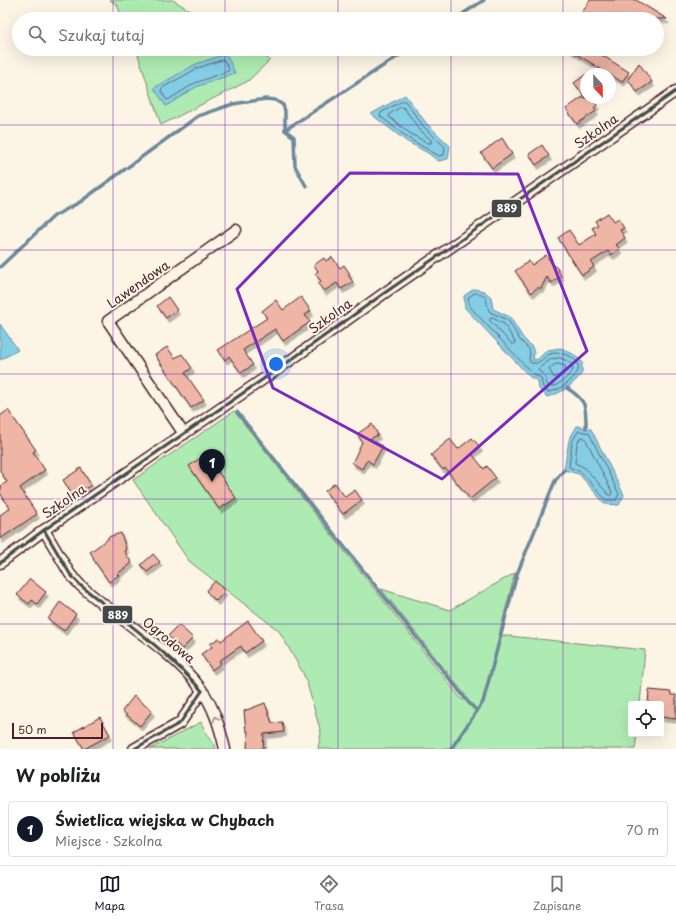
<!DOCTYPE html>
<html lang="pl">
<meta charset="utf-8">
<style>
:root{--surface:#fff;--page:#f6f6f6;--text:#202124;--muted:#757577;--line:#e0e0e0;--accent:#111827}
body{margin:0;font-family:"Playpen Sans",sans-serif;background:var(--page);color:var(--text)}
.controls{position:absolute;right:12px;bottom:12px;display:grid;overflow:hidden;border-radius:4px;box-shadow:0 4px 16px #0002}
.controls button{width:36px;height:36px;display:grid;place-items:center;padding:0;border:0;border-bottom:1px solid var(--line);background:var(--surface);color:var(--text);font:20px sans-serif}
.compass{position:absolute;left:580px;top:68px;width:36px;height:36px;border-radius:50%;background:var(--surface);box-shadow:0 4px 16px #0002;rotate:158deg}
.scale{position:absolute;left:12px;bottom:10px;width:91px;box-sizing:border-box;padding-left:4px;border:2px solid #4a1f2b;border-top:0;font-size:11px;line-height:14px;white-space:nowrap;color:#4a1f2b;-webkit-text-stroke:3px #fcf5e5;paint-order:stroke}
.you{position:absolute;left:276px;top:364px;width:14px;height:14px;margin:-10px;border:3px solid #fff;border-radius:50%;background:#1a73e8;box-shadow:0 0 0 6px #1a73e833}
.badge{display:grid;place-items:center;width:26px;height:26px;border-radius:50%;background:var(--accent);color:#fff;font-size:13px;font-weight:700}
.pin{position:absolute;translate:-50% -33px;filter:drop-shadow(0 1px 2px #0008)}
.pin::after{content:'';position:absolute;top:21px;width:14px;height:12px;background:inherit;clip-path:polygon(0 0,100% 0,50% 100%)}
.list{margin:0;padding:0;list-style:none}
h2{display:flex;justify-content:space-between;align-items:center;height:52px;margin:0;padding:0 16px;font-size:17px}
h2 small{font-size:13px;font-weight:400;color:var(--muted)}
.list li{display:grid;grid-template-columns:26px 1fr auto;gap:12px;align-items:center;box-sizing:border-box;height:56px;margin:0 8px 8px;padding:0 8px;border:1px solid var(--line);border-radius:4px}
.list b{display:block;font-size:15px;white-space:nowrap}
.list p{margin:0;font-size:13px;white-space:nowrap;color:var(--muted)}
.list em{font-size:13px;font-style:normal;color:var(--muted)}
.icon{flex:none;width:22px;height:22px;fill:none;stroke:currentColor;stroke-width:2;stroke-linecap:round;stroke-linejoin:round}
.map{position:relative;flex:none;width:676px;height:749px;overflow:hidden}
.search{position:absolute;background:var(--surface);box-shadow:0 4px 16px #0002;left:12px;right:12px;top:12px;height:44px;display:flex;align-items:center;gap:10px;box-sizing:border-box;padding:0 14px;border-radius:22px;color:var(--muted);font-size:15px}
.sheet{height:116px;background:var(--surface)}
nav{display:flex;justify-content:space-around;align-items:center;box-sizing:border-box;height:56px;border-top:1px solid var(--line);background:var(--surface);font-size:11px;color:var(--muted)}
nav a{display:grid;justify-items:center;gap:2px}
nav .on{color:var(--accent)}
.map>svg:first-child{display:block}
.green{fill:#aeebb2;stroke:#7c856e}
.water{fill:#84cee5;stroke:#6d889b}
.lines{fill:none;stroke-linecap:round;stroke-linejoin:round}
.shore{stroke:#616575;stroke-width:1}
.stream{stroke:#6d889b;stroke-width:3.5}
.building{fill:#efb6a6;stroke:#4a1f2b;filter:url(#shadow)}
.minor-casing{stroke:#4a1f2b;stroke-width:13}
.minor{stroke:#fcf5e5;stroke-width:10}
.bus-1-casing{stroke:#fcf5e5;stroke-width:6}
.bus-1{stroke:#45484a;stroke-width:3}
.oneway{stroke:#a38a88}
.marked{fill:none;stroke:#7b2cbf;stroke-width:3;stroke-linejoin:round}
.grid{fill:none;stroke:#7b2cbf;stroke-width:1;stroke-opacity:0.55}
.labels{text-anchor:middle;stroke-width:4;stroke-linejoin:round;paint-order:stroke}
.street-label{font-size:13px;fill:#4a1f2b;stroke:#fcf5e5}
.line-badge{stroke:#fcf5e5;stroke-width:1.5}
.badge-label{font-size:11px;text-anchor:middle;font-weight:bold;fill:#fff}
</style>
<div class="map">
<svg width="676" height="749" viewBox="0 0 676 749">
<defs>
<filter id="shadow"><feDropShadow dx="2.5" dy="4.5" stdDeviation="0" flood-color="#0004"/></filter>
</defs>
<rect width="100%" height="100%" fill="#fcf5e5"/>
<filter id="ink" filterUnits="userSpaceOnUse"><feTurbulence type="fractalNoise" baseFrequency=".025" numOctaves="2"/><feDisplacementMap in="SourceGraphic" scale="8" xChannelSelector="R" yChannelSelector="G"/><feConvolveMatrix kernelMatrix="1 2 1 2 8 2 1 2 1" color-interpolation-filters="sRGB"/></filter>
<g filter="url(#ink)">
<!-- green -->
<g class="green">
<polygon points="110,0 173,0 204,19 123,19 117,5"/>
<polygon points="136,49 253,49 270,60 248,81 161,125"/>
<polygon points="234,411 462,700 466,696 381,589 450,610 515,573 499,635 645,650 640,704 631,704 631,734 637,734 635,749 318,749 321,733 307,683 303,673 279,631 189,561 133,480"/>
<polygon points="201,722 208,737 215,745 216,749 150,749"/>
</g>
<!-- water -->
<g class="water">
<polygon points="226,54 235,73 196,87 166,106 154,88 196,64"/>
<polygon points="405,95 427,124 450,146 448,159 438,161 428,153 406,141 371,114"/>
<path d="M474,289l10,2 7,6 2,12 17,8 13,21 9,9 2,6 -1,7 5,-1 9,-9 14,-2 12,6 9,8v11c-10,13 -20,20 -35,24l-8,-8 -1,-8 -8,-4 -65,-69 -1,-12z"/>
<polygon points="0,324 18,350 0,360"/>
<polygon points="577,426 591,429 624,495 619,505 605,504 579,474 564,470 569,440"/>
</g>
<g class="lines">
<!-- shore -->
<g class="shore">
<polygon points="222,60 224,60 229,69 228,71 195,83 168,100 166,99 161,91 162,88 198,68"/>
<polygon points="403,101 405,101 424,127 445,147 444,155 439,156 408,138 380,116 381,113"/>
<polygon points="401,107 404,108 420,130 431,140 431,143 428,143 411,134 389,117 390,114"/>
<path d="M475,293c16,3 9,8 15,19l18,8 12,20 9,9 1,4 -1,7 2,3c10,2 12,-7 19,-9 9,-3 25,1 28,11 1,2 0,4 0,6 -6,10 -19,21 -31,21l-4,-5 -2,-9 -9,-5 -62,-66 -2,-9z"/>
<polygon points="493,318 504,324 515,342 514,344 512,344 490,321 490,319"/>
<path d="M560,358c6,2 13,5 13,12 -6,8 -14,16 -24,17 -5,-6 0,-10 -10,-16l-1,-2 13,-10z"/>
<polygon points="558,364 565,366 566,369 563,373 554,378 549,369 554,365"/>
<polygon points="579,431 589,433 619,494 616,500 606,500 581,472 569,467 572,442"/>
<polygon points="581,437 585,438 612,492 611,495 609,495 585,468 575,463 577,444"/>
</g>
<!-- stream -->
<g class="stream">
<polyline points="455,19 484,0"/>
<polyline points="285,130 409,49"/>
<polyline points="0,267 54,216 80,202 198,116 233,104 266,99 275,100 283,105 285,111 285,130 294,137 295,166 306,186"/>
<path d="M567,388c20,13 19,18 19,40"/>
<polyline points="237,412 468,702 477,711"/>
<polyline points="451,749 483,702 517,574 555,481 564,470"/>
</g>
</g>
<!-- building -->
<g class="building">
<polygon points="590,0 636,0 667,19 578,19"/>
<polygon points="568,49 592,49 629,72 622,82"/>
<polygon points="639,63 652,82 637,92 628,79"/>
<polygon points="586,74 586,98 591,98 597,105 594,108 596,111 577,124 566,109 581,98 586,98 574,83"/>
<polygon points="502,138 512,154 492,168 481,153"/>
<polygon points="542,145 549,156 536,165 529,154"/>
<polygon points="607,213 613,222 618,219 624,228 620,230 625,238 616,245 620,249 611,255 608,251 591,262 594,267 582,275 558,238 569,230 579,245 596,234 592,228 598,225 595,221"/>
<polygon points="546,255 553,265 557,268 561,276 551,283 547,277 541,288 537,288 531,293 515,271 529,261 532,265"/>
<polygon points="332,257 340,268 344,265 350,274 348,275 353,282 341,289 337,283 324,291 318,284 321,281 315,274 318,271 314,265 324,258 326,261"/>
<polygon points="168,297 177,310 166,318 157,306"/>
<polygon points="301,297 311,311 305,315 310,322 283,341 275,329 243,350 253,365 241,373 229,356 225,360 218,350 267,318 262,311 276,300 283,310"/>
<polygon points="167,347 175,358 182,354 192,368 185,373 204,400 191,408 155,355"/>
<polygon points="8,410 36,450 33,452 45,470 20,488 37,514 0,539 0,515 10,508 0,493 0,489 2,488 1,486 7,482 0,471 0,416"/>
<polygon points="372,424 378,435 370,439 383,446 373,464 367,460 362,469 352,463 362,442 357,434"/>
<polygon points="472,438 480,447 472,454 484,469 487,466 496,478 470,499 445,468 443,470 431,455 450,439 458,449"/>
<polygon points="206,454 236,498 219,509 189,466"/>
<polygon points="81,468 91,485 73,496 63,480"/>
<polygon points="335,483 345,497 355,490 362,500 343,514 325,491"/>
<polygon points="121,533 126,549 124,551 132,563 117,574 119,575 109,582 93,559 94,558 90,552 108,539 108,537"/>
<polygon points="153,554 160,562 147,572 141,565"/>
<polygon points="30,579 46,592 37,604 32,600 29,604 17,595"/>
<polygon points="215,581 225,591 216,601 206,591"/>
<polygon points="60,602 76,614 64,631 48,619"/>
<polygon points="248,621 262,641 245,653 241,646 219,661 221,663 212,670 201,654 212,647 210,644 219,638 221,641"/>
<polygon points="179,625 193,638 182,649 168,636"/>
<polygon points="649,690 671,692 671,695 676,695 676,719 661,717 661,704 648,704"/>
<polygon points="134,696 152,711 140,726 122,711"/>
<polygon points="265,703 272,723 282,722 284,732 264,734 263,749 247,749 248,731 246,731 244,711"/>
<polygon points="100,717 110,735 84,749 74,732"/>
</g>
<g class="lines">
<defs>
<g id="minor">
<polyline points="184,434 108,321 236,230"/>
<path d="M44,530l26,44 10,11c27,24 57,44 85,67 13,11 26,23 36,37 13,18 19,39 24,60"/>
<polyline points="0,563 44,530 288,362 383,294 676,91"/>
<polyline points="134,749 180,723 202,691"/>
</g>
</defs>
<!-- minor casing -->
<use href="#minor" class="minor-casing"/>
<!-- minor -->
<use href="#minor" class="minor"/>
<defs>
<g id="bus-1">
<path d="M44,530l26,44 10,11c42,34 86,65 122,106"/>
<polyline points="0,563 44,530 288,362 383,294 676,91"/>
<polyline points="134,749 180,723 202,691"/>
</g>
</defs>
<!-- bus-1 casing -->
<use href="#bus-1" class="bus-1-casing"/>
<!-- bus-1 -->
<use href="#bus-1" class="bus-1"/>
</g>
<!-- one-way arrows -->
<defs><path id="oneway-chevron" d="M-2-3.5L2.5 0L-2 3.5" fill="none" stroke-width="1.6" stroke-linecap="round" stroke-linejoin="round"/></defs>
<use class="oneway" href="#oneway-chevron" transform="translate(216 719) rotate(-111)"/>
</g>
<!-- marked area -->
<path class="marked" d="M350,173l168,1 69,177 -145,128 -169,-91 -36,-99z"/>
<!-- grid -->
<path class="grid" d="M113,0v19M225,0v19M338,0v19M451,0v19M563,0v19M113,49v700M225,49v700M338,49v700M451,49v700M563,49v700M0,125h676M0,250h676M0,374h676M0,499h676M0,624h676"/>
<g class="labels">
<!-- street labels -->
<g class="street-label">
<text transform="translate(596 131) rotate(-35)" y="5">Szkolna</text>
<text transform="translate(138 284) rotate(-35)" y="5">Lawendowa</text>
<text transform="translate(330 316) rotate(-36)" y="5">Szkolna</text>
<text transform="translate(64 501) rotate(-34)" y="5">Szkolna</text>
<text transform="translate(169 640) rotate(40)" y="5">Ogrodowa</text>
</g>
</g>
<g class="line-badge">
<rect x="491" y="199" width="31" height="19" rx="4" fill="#45484a"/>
<rect x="102" y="605" width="31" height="19" rx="4" fill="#45484a"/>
</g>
<g class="badge-label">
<text x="507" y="212">889</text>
<text x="118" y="619">889</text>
</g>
</svg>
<div class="controls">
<button><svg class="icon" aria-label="locate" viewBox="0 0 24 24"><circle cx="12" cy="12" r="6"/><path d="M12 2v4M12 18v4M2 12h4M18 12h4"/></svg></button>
</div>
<svg class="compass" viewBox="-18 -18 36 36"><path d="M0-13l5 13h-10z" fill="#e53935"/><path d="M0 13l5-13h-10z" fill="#757577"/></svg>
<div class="scale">50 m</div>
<div class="you"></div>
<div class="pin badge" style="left:212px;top:482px">1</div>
<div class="search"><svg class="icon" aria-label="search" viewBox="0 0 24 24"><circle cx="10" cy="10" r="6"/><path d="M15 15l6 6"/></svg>Szukaj tutaj</div>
</div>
<section class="sheet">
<h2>W pobliżu<small></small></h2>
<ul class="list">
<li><span class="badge">1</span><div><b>Świetlica wiejska w Chybach</b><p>Miejsce · Szkolna</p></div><em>70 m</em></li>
</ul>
</section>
<nav>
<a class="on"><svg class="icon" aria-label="map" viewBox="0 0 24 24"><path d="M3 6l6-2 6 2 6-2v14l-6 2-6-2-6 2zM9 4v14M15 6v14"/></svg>Mapa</a>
<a><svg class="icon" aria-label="directions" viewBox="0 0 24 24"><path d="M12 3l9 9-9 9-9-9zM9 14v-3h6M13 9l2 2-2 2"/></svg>Trasa</a>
<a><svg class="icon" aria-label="saved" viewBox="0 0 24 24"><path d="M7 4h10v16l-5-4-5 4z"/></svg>Zapisane</a>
</nav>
